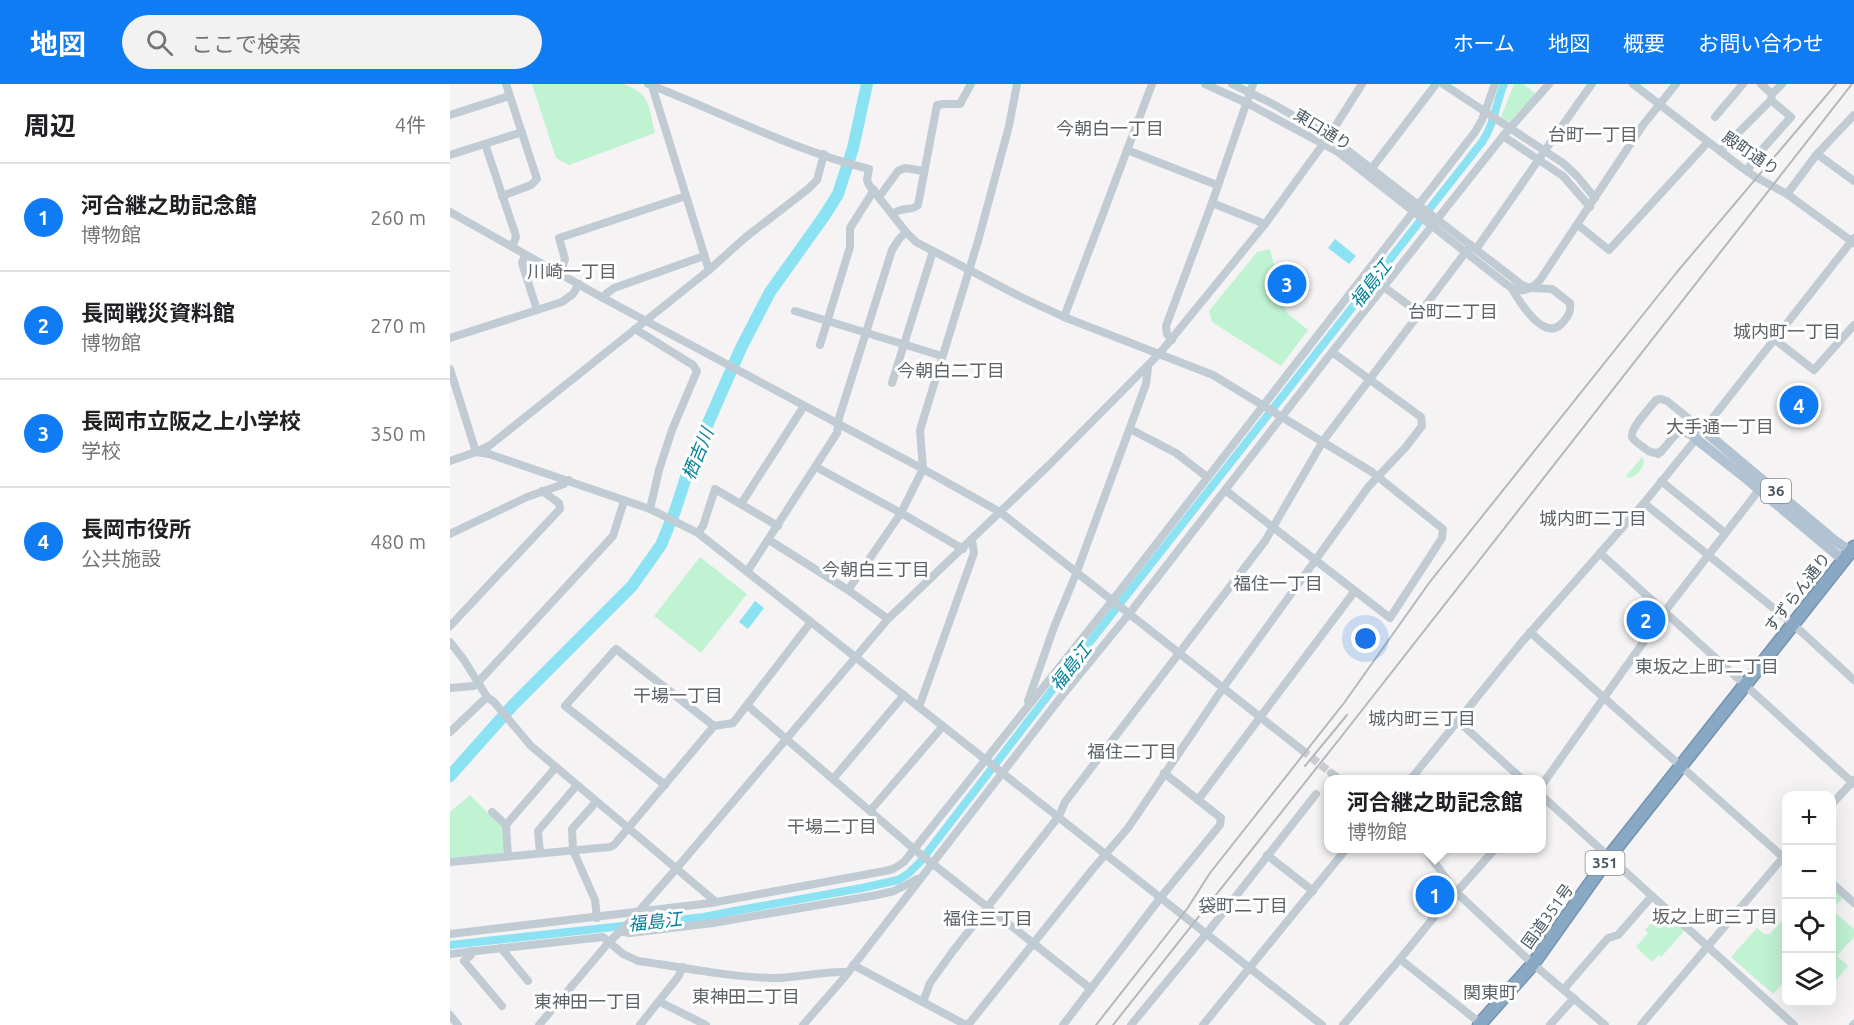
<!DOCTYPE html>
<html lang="ja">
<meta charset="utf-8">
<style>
:root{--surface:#fff;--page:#f2f2f2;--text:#202124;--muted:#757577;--line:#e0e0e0;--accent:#0f7cf3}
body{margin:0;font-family:Ubuntu,"Noto Sans JP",sans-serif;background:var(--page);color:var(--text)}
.controls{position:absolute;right:18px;bottom:18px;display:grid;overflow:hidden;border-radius:12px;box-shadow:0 6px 24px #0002}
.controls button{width:54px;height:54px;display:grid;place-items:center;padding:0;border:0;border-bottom:2px solid var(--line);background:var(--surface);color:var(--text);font:30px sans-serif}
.you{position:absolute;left:916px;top:555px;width:21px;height:21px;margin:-15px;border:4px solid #fff;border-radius:50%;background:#1a73e8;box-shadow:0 0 0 9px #1a73e833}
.badge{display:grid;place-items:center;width:39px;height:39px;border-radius:50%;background:var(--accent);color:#fff;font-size:20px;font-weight:700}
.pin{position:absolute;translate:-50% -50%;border:3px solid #fff;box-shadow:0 2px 6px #0006}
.popup{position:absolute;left:874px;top:691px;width:222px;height:78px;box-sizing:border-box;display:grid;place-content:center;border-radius:12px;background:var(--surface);filter:drop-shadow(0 2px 4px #0005);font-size:20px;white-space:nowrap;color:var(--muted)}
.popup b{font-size:22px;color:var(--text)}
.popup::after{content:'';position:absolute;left:50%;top:100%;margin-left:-12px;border:12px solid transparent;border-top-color:var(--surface)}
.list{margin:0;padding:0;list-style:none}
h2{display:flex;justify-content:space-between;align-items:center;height:78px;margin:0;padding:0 24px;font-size:26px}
h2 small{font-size:20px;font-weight:400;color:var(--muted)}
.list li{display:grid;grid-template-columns:39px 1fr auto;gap:18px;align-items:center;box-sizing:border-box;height:108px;padding:0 24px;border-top:2px solid var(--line)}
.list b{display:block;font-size:22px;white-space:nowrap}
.list p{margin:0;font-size:20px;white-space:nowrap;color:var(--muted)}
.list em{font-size:20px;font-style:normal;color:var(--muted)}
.icon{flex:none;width:33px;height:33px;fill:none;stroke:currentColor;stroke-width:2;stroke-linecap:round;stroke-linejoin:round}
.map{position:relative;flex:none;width:1404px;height:941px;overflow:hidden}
header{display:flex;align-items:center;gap:36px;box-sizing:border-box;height:84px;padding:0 30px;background:var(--accent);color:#fff}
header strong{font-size:28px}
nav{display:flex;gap:33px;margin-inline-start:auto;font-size:21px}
.search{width:420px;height:54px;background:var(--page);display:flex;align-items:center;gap:15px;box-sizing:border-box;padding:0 21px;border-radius:33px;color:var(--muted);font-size:22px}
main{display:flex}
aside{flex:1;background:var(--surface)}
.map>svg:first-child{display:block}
.green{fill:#c0f3d2}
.water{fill:#8be2f3}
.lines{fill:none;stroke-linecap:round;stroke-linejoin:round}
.canal{stroke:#8be2f3;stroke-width:8}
.river{stroke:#8be2f3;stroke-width:12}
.minor-tunnel{stroke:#cacccf;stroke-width:8;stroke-dasharray:8 4;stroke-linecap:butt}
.highway-casing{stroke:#7393b0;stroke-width:15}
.minor{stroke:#c0cbd3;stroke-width:8}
.major{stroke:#b1c3d2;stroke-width:10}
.highway{stroke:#88a8c4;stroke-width:12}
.rail{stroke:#b4b8bd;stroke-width:2}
.labels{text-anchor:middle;stroke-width:6;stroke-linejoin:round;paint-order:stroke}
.shield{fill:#fff;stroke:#808991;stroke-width:1.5}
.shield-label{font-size:15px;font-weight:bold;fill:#495762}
.street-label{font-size:16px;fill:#495762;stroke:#fff}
.neighbourhood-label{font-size:18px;fill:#5e6368;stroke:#fff}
.water-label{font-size:18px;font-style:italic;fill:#058199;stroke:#fff}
</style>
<header>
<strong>地図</strong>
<div class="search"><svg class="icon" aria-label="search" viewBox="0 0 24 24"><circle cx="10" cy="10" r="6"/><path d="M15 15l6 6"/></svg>ここで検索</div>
<nav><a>ホーム</a><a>地図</a><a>概要</a><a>お問い合わせ</a></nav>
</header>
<main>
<aside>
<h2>周辺<small>4件</small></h2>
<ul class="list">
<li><span class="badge">1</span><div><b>河合継之助記念館</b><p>博物館</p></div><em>260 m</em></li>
<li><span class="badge">2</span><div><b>長岡戦災資料館</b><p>博物館</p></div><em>270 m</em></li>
<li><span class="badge">3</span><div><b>長岡市立阪之上小学校</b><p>学校</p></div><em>350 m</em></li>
<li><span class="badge">4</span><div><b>長岡市役所</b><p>公共施設</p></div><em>480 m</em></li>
</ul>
</aside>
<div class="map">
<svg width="1404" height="941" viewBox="0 0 1404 941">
<rect width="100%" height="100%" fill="#f5f3f3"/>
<!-- green -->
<g class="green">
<path d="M82,0h92c28,11 24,22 31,49l-86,32 -13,-7z"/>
<polygon points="1064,0 1073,0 1086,10 1059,38 1051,33"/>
<polygon points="820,165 836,228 858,246 831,282 762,238 759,227 807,168"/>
<path d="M1192,373l2,3c0,8 -7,17 -16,18l-2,-2z"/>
<polygon points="250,473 297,510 251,569 204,532"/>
<polygon points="20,711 53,744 55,767 52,770 0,774 0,728"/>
<polygon points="1384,806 1393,814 1382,826 1404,845 1404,853 1387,872 1398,882 1382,901 1382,809"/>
<polygon points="1213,826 1235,846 1211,873 1209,871 1202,878 1186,863 1198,849 1195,846"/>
<polygon points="1336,832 1336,895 1323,910 1281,873 1307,844 1314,850 1320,850"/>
</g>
<!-- water -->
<g class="water">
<polygon points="885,155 906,172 899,180 878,164"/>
<polygon points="305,517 314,524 298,545 289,538"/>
</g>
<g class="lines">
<!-- canal -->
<path class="canal" d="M0,861l254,-28 25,-5 133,-24 36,-8 11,-7 11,-11 133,-173 429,-547c12,-17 14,-39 22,-58"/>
<!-- river -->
<polyline class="river" points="0,692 63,621 182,502 211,461 225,427 241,378 291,264 320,208 375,131 388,110 403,64 417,0"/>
<!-- minor-tunnel -->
<polyline class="minor-tunnel" points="852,666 881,689"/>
<defs>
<polyline id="highway" points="1029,941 1083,880 1159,773 1404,463"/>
</defs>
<!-- highway casing -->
<use href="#highway" class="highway-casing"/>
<!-- minor -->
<g class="minor">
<path d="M198,0c73,28 144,66 221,85l-2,11 2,5 37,47 10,10 103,54 45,21 149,58 159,97 71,57 -1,9 -52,80 -165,-128"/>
<path d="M755,0l42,19 91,49 168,132c13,10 24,7 34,-4l103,-155 33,-41"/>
<path d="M782,0l41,20 56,32 193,149 9,3 21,1 18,14c1,8 -1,12 -6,18 -18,24 -43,-17 -52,-32"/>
<polyline points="993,0 1113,79 1127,92 1145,114"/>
<polyline points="1183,0 1291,83 1304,92 1337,110 1404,159"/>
<polyline points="202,2 259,186"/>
<polyline points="1322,10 1332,0"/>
<polyline points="0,31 59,12"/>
<polyline points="1265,33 1293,0"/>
<polyline points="1053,52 1113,92 1140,123"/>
<polyline points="35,60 65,149 66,153 62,163"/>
<polyline points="677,66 767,101"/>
<polyline points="1270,67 1321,16"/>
<polyline points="1367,70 1404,97"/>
<polyline points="0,71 72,48"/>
<polyline points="922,84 986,0"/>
<polyline points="1298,88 1301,78 1341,33 1321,16 1322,10 1311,0"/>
<polyline points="1337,110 1367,70 1404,31"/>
<polyline points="52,112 81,101 87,95 56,0"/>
<polyline points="429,113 448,87 455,84 474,87"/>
<polyline points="762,119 815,140"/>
<polyline points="0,128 153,214 473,385 550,428 852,666"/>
<path d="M443,130c9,-8 18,-2 25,-9l19,-100 7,-1h16l11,-20"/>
<polyline points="1128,141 1159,166 1258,58"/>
<path d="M1026,165c39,-54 76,-110 116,-165"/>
<polyline points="75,171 72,179 87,226"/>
<polyline points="110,191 115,175 109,154 236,112"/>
<polyline points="934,203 969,229"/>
<polyline points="153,214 157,209 164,204 254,172"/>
<polyline points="345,227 492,272"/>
<polyline points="614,233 702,0"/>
<polyline points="185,245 243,281 247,287 222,346 209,386 200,425"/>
<polyline points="0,254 112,218 123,210 129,200"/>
<polyline points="1324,255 1364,286 1404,241"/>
<polyline points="722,256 717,250 716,242 762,119 803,0"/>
<polyline points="370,261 400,163 400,144 424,106"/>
<polyline points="0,285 26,368 39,362 259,186 296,153 358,105 367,96 374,70"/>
<polyline points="442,299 483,167"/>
<polyline points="680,345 726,369 757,393"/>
<path d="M1211,368c-8,2 -12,0 -18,-5 -4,-3 -9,-6 -11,-10 -2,-9 18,-29 24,-37l5,-1 6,2 36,29"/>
<path d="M1208,370c16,-12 15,-32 38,-15"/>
<polyline points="0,377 26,368 39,370 200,425 248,449 872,941"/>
<polyline points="366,383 451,429 513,465"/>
<polyline points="1211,397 1274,448"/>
<polyline points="1194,419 1343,540 1404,596"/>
<polyline points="291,420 354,322"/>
<polyline points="248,449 253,442 265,405 328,442"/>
<polyline points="0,450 77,413 114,400 119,396"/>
<polyline points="319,456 398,506 438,535"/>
<polyline points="1150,469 1404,700"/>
<polyline points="297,488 387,349 389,334 442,166 449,155 456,148"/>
<polyline points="398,506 451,429 473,385 470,346 528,157 559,42 567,0"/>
<polyline points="0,542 110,425 109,419 92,407"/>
<polyline points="1080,548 1333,773"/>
<polyline points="0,558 14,576 37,613 44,618 81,662 266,818"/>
<polyline points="0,604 24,602 31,595 163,452 174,417"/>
<polyline points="578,617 604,543 626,490 696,300 698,283"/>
<polyline points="298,622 464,765 641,905"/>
<polyline points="469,623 524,469 522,456"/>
<polyline points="1008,637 1073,696"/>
<polyline points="0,648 37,613"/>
<polyline points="881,689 890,696"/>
<polyline points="383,695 454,611"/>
<polyline points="960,696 1071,559 1194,419 1246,355 1404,154"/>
<polyline points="215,701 115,622 166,565 264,642"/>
<polyline points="1092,701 1219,522 1309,406"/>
<polyline points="1092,712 1344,941"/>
<polyline points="748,716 904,508"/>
<polyline points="146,718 122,745 123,766 145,816 147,834"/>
<polyline points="1382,720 1404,696"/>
<polyline points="420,727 493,642"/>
<polyline points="42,728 56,741"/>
<polyline points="974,764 1006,808 1083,880 1155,941"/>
<polyline points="90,769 88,747 127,701"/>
<polyline points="817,771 863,807"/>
<polyline points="58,772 56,741 106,683"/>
<polyline points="0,778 160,763 164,761 264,642 283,639 361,538"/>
<polyline points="1382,799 1404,819"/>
<polyline points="170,847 180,849 263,839 427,811 444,807 467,795"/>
<polyline points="0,850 261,819 435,787 443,785 454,778 662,517 1025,48 1032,36 1045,0"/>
<polyline points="51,864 78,897"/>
<polyline points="21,867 21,871 14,877 52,922"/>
<path d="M0,870l153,-17 20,17 15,7c44,6 90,16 135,17 25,0 49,-7 74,-6"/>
<polyline points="950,875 1030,939"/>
<polyline points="403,881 516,941"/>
<polyline points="1114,905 1158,854 1168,851 1202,812"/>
<polyline points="210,918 256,941"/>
<polyline points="473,918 480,899 503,867 609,732 615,718 815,457 873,357 1021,161"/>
<polyline points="0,931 8,941"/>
<polyline points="89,941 159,858 175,843 226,785 438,535 598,382 710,269 815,140 879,52 912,0"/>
<polyline points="190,941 228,893 233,883"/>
<polyline points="353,941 393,895 611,613 679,530 882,268 1053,52 1099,0"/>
<polyline points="518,941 642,786 678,744 773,604 919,402 955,364 972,342 971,333 882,268"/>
<polyline points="613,941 711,813 770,741 771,734 714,689"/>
<polyline points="681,941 757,849 866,710"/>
<polyline points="753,941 897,764"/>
<polyline points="893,941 950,875 985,832 1046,764"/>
<polyline points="1100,941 1124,914"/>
<polyline points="1191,941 1336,770"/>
<polyline points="1403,941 1404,940"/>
</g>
<!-- major -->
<g class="major">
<polyline points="1253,346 1384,456 1400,467"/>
<polyline points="1246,355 1293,392 1393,476"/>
</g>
<!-- highway -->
<use href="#highway" class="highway"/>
<!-- rail -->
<g class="rail">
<polyline points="855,682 897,631"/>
<polyline points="646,941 737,825 760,789 894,619 979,499 1227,188 1386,0"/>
<polyline points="663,941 891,653 1402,0"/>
</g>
</g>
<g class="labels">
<!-- shield labels -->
<g class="shield">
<rect x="1311" y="395" width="30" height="24" rx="4.5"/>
<rect x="1135.5" y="767" width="39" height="24" rx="4.5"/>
</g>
<g class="shield-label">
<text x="1326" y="412">36</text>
<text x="1155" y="784">351</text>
</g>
<!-- street labels -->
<g class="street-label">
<text transform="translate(873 45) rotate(31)" y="6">東口通り</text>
<text transform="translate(1301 69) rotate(34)" y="6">殿町通り</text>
<text transform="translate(1347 508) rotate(-52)" y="6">すずらん通り</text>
<text transform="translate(1097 832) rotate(-54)" y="6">国道351号</text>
</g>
<!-- neighbourhood labels -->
<g class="neighbourhood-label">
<text x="660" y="51">今朝白一丁目</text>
<text x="1143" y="57">台町一丁目</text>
<text x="122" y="194">川崎一丁目</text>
<text x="1003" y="234">台町二丁目</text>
<text x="1337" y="254">城内町一丁目</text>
<text x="501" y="293">今朝白二丁目</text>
<text x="1270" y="349">大手通一丁目</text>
<text x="1143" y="441">城内町二丁目</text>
<text x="426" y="492">今朝白三丁目</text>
<text x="828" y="506">福住一丁目</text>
<text x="1257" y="589">東坂之上町二丁目</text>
<text x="228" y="618">干場一丁目</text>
<text x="972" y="641">城内町三丁目</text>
<text x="682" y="674">福住二丁目</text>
<text x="382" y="749">干場二丁目</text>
<text x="793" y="828">袋町二丁目</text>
<text x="1265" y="839">坂之上町三丁目</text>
<text x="538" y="841">福住三丁目</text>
<text x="1040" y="915">関東町</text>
<text x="296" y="919">東神田二丁目</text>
<text x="138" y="924">東神田一丁目</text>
</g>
<!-- water labels -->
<g class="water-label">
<text transform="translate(921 200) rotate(-52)" y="6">福島江</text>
<text transform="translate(248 370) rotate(-68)" y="6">栖吉川</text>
<text transform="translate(621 583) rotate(-52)" y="6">福島江</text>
<text transform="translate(205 838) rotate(-6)" y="6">福島江</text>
</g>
</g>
</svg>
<div class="controls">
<button>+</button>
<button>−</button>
<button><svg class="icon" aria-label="locate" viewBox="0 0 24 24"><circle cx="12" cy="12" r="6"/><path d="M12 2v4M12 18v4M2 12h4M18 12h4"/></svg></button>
<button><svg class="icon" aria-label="layers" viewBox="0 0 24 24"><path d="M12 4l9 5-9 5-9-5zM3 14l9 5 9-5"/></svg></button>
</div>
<div class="you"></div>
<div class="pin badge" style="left:985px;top:811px">1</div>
<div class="popup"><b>河合継之助記念館</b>博物館</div>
<div class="pin badge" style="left:1196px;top:536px">2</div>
<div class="pin badge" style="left:837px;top:200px">3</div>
<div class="pin badge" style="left:1349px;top:321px">4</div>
</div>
</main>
